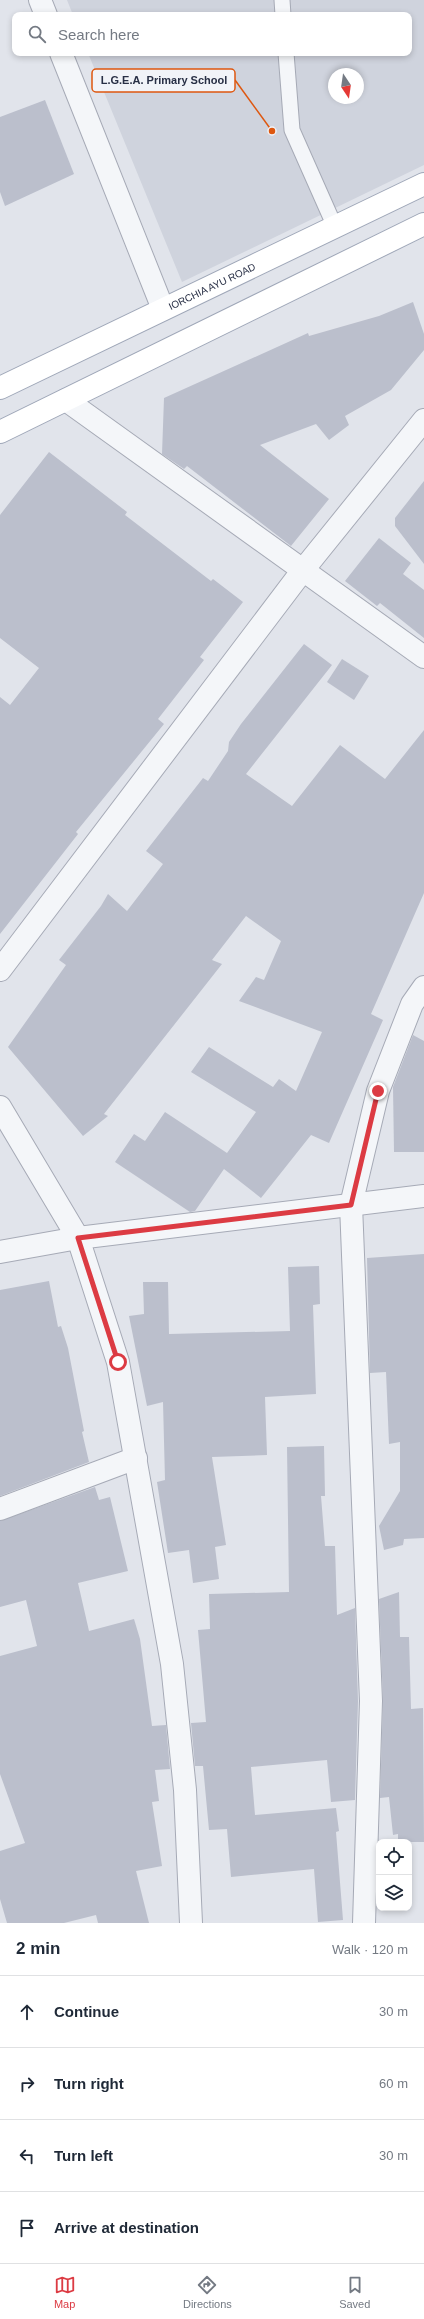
<!DOCTYPE html>
<meta charset="utf-8">
<style>
:root{--surface:#fff;--page:#f6f6f7;--text:#1f2937;--muted:#747a83;--line:#e0e1e3;--accent:#dc3b43}
body{margin:0;font-family:Helvetica,sans-serif;background:var(--page);color:var(--text)}
.controls{position:absolute;right:12px;bottom:12px;display:grid;overflow:hidden;border-radius:8px;box-shadow:0 2px 6px #0003}
.controls button{width:36px;height:36px;display:grid;place-items:center;padding:0;border:0;border-bottom:1px solid var(--line);background:var(--surface);color:var(--text);font:20px sans-serif}
.compass{position:absolute;left:328px;top:68px;width:36px;height:36px;border-radius:50%;background:var(--surface);box-shadow:0 2px 6px #0003;rotate:167deg}
.stop{position:absolute;width:12px;height:12px;margin:-9px;border:3px solid #dc3b43;border-radius:50%;background:#fff}
.stop.end{background:#dc3b43;border-color:#fff;box-shadow:0 1px 4px #0008}
.list{margin:0;padding:0;list-style:none}
h2{display:flex;justify-content:space-between;align-items:center;height:52px;margin:0;padding:0 16px;font-size:17px}
h2 small{font-size:13px;font-weight:400;color:var(--muted)}
.list li{display:grid;grid-template-columns:26px 1fr auto;gap:12px;align-items:center;box-sizing:border-box;height:72px;padding:0 16px;border-top:1px solid var(--line)}
.list b{display:block;font-size:15px;white-space:nowrap}
.list em{font-size:13px;font-style:normal;color:var(--muted)}
.icon{flex:none;width:22px;height:22px;fill:none;stroke:currentColor;stroke-width:2;stroke-linecap:round;stroke-linejoin:round}
.map{position:relative;flex:none;width:424px;height:1923px;overflow:hidden}
.search{position:absolute;background:var(--surface);box-shadow:0 2px 6px #0003;left:12px;right:12px;top:12px;height:44px;display:flex;align-items:center;gap:10px;box-sizing:border-box;padding:0 14px;border-radius:8px;color:var(--muted);font-size:15px}
.sheet{height:340px;background:var(--surface)}
nav{display:flex;justify-content:space-around;align-items:center;box-sizing:border-box;height:56px;border-top:1px solid var(--line);background:var(--surface);font-size:11px;color:var(--muted)}
nav a{display:grid;justify-items:center;gap:2px}
nav .on{color:var(--accent)}
.map>svg:first-child{display:block}
.built{fill:#cfd3dd;fill-rule:evenodd}
.building{fill:#bbbfcc}
.lines{fill:none;stroke-linecap:round;stroke-linejoin:round}
.service-casing{stroke:#a6aab6;stroke-width:17}
.minor-casing{stroke:#a6aab6;stroke-width:24}
.tertiary-casing{stroke:#a6aab6;stroke-width:24}
.primary-casing{stroke:#9fa7b8;stroke-width:24}
.service{stroke:#f4f6f9;stroke-width:15}
.minor{stroke:#f4f6f9;stroke-width:22}
.tertiary{stroke:#f4f6f9;stroke-width:22}
.primary{stroke:#fff;stroke-width:22}
.route{stroke:#dc3b43;stroke-width:5}
.labels{text-anchor:middle;stroke-width:3.5;stroke-linejoin:round;paint-order:stroke}
.street-label{font-size:10px;fill:#282f45;stroke:#f1f3f8}
.leader{fill:none;stroke:#de570f;stroke-width:1.5}
.callout-dot{fill:#de570f;stroke:#f1f3f8;stroke-width:1.5}
.callout{fill:#f1f3f8;stroke:#de570f;stroke-width:1.5}
.callout-label{font-size:11px;text-anchor:middle;font-weight:bold;fill:#282f45}
</style>
<div class="map">
<svg width="424" height="1923" viewBox="0 0 424 1923">
<rect width="100%" height="100%" fill="#e1e4eb"/>
<!-- built -->
<path class="built" d="M67,0h357v165l-242,117 -94,-229h321v-38h-336zM334,74h24v24h-24z"/>
<!-- building -->
<g class="building">
<polygon points="45,100 74,174 5,206 0,192 0,117"/>
<polygon points="413,302 424,334 424,350 391,390 345,416 349,425 329,440 316,424 260,445 329,499 291,546 187,466 184,469 162,454 164,398 308,333 309,336 379,316"/>
<polygon points="49,452 127,512 125,515 211,581 213,579 243,602 200,657 204,660 158,719 164,724 76,832 78,834 0,934 0,697 10,705 39,668 0,638 0,515"/>
<polygon points="424,481 424,564 395,526 395,518"/>
<polygon points="379,538 411,563 403,574 424,590 424,638 380,603 377,606 345,581"/>
<polygon points="304,644 332,665 246,774 292,806 340,745 385,779 424,730 424,893 371,1014 383,1020 329,1143 311,1135 261,1198 224,1169 195,1211 190,1212 115,1162 134,1134 145,1141 165,1112 227,1153 256,1112 191,1072 209,1047 273,1087 279,1079 296,1091 322,1032 239,1001 256,977 264,980 281,941 246,916 212,960 222,964 104,1114 108,1116 83,1136 8,1047 66,965 59,960 101,906 108,894 127,911 163,864 146,851 203,778 208,781 228,751 229,742 241,724"/>
<polygon points="342,659 369,676 354,700 327,682"/>
<polygon points="413,1035 424,1041 424,1152 394,1152 393,1087"/>
<polygon points="424,1254 424,1538 404,1539 403,1545 384,1550 379,1526 400,1491 400,1442 389,1444 386,1372 370,1373 367,1258"/>
<polygon points="319,1266 320,1304 313,1305 316,1394 265,1397 267,1455 212,1457 226,1545 215,1547 219,1579 193,1583 189,1550 168,1553 157,1482 165,1480 163,1402 147,1406 129,1316 144,1314 143,1282 168,1282 169,1334 290,1331 288,1267"/>
<polygon points="49,1281 58,1327 61,1326 68,1348 84,1431 82,1432 89,1462 0,1496 0,1290"/>
<polygon points="324,1446 325,1496 321,1496 325,1546 335,1546 337,1615 355,1608 358,1701 355,1800 331,1802 327,1760 251,1767 255,1815 336,1808 339,1831 336,1832 343,1920 318,1922 314,1869 231,1877 227,1829 209,1830 203,1766 195,1766 191,1723 206,1722 198,1630 210,1629 209,1594 289,1592 287,1447"/>
<polygon points="95,1487 99,1500 110,1497 128,1571 78,1583 89,1631 134,1619 140,1639 152,1726 166,1725 170,1769 155,1770 159,1801 152,1802 162,1866 136,1871 149,1923 98,1923 96,1915 64,1923 7,1923 0,1899 0,1851 25,1843 0,1774 0,1656 37,1646 26,1600 0,1607 0,1521"/>
<polygon points="399,1592 400,1637 409,1637 411,1709 423,1708 424,1842 398,1842 398,1834 393,1835 389,1797 380,1798 383,1700 379,1599"/>
</g>
<g class="lines">
<defs>
<g id="service">
<polyline points="282,0 283,15"/>
<polyline points="286,53 292,130 335,227"/>
</g>
<g id="minor">
<polyline points="40,0 46,15"/>
<polyline points="61,53 163,309"/>
<polyline points="66,400 424,657"/>
<polyline points="0,970 303,570 424,420"/>
<polyline points="0,1107 78,1238 118,1362 172,1664 185,1790 191,1923"/>
<polyline points="0,1509 136,1458"/>
<polyline points="364,1923 371,1701 351,1205 378,1091 412,1004 424,987"/>
</g>
<polyline id="tertiary" points="0,1252 78,1238 424,1196"/>
<g id="primary">
<path id="s1" d="M0,388l424,-204"/>
<polyline points="0,432 424,224"/>
</g>
</defs>
<!-- service casing -->
<use href="#service" class="service-casing"/>
<!-- minor casing -->
<use href="#minor" class="minor-casing"/>
<!-- tertiary casing -->
<use href="#tertiary" class="tertiary-casing"/>
<!-- primary casing -->
<use href="#primary" class="primary-casing"/>
<!-- service -->
<use href="#service" class="service"/>
<!-- minor -->
<use href="#minor" class="minor"/>
<!-- tertiary -->
<use href="#tertiary" class="tertiary"/>
<!-- primary -->
<use href="#primary" class="primary"/>
</g>
<g class="lines">
<!-- route -->
<polyline class="route" points="118,1362 78,1238 351,1205 378,1091"/>
</g>
<g class="labels">
<!-- street labels -->
<g class="street-label">
<text dy="4" stroke="none"><textPath href="#s1" startOffset="235">IORCHIA AYU ROAD</textPath></text>
</g>
</g>
<!-- callouts -->
<path class="leader" d="M272 131L235 80"/>
<circle class="callout-dot" cx="272" cy="131" r="4"/>
<rect class="callout" x="92" y="69" width="143" height="23" rx="4"/>
<g class="callout-label">
<text x="164" y="84">L.G.E.A. Primary School</text>
</g>
</svg>
<div class="controls">
<button><svg class="icon" aria-label="locate" viewBox="0 0 24 24"><circle cx="12" cy="12" r="6"/><path d="M12 2v4M12 18v4M2 12h4M18 12h4"/></svg></button>
<button><svg class="icon" aria-label="layers" viewBox="0 0 24 24"><path d="M12 4l9 5-9 5-9-5zM3 14l9 5 9-5"/></svg></button>
</div>
<svg class="compass" viewBox="-18 -18 36 36"><path d="M0-13l5 13h-10z" fill="#e53935"/><path d="M0 13l5-13h-10z" fill="#747a83"/></svg>
<div class="stop" style="left:118px;top:1362px"></div>
<div class="stop end" style="left:378px;top:1091px"></div>
<div class="search"><svg class="icon" aria-label="search" viewBox="0 0 24 24"><circle cx="10" cy="10" r="6"/><path d="M15 15l6 6"/></svg>Search here</div>
</div>
<section class="sheet">
<h2>2 min<small>Walk · 120 m</small></h2>
<ul class="list">
<li><svg class="icon" aria-label="ahead" viewBox="0 0 24 24"><path d="M12 20V5M6 11l6-6 6 6"/></svg><div><b>Continue</b></div><em>30 m</em></li>
<li><svg class="icon" aria-label="right" viewBox="0 0 24 24"><path d="M7 20v-9h11M14 6l5 5-5 5"/></svg><div><b>Turn right</b></div><em>60 m</em></li>
<li><svg class="icon" aria-label="left" viewBox="0 0 24 24"><path d="M17 20v-9H6M10 6l-5 5 5 5"/></svg><div><b>Turn left</b></div><em>30 m</em></li>
<li><svg class="icon" aria-label="arrive" viewBox="0 0 24 24"><path d="M6 21V4h12l-3 4 3 4H6"/></svg><div><b>Arrive at destination</b></div></li>
</ul>
</section>
<nav>
<a class="on"><svg class="icon" aria-label="map" viewBox="0 0 24 24"><path d="M3 6l6-2 6 2 6-2v14l-6 2-6-2-6 2zM9 4v14M15 6v14"/></svg>Map</a>
<a><svg class="icon" aria-label="directions" viewBox="0 0 24 24"><path d="M12 3l9 9-9 9-9-9zM9 14v-3h6M13 9l2 2-2 2"/></svg>Directions</a>
<a><svg class="icon" aria-label="saved" viewBox="0 0 24 24"><path d="M7 4h10v16l-5-4-5 4z"/></svg>Saved</a>
</nav>
